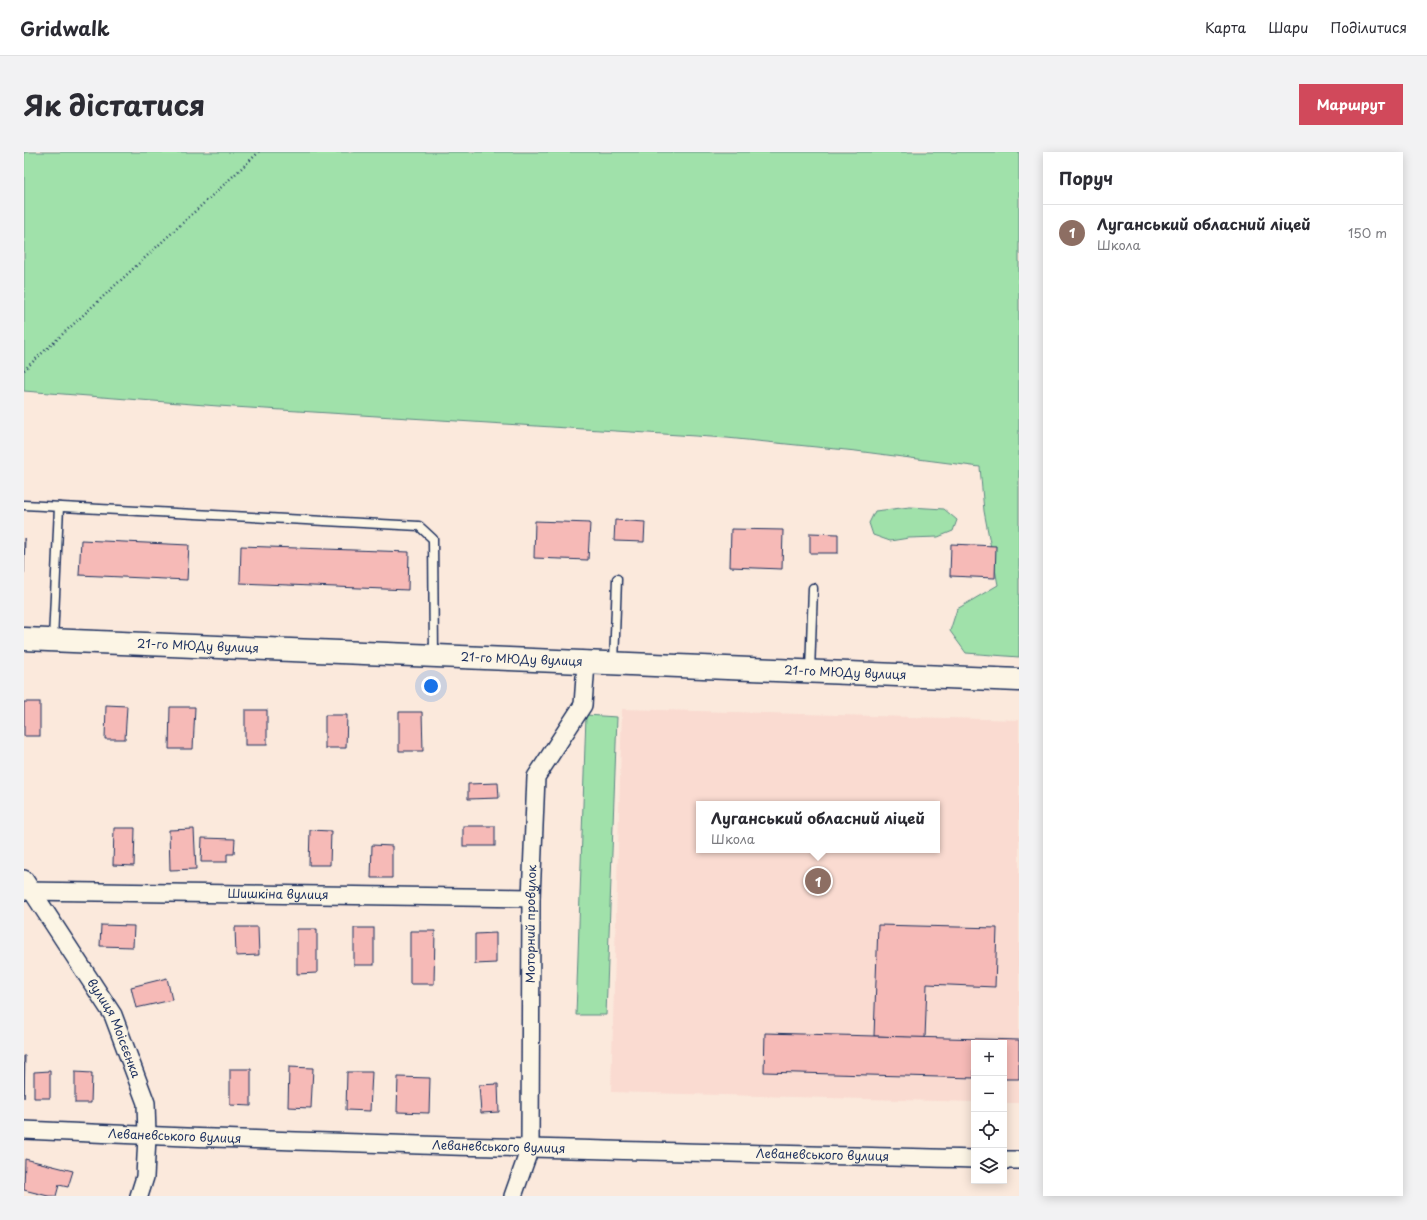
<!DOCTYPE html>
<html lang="uk">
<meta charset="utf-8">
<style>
:root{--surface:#fff;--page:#f2f2f3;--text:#2b2b33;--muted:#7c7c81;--line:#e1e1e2;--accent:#d1495b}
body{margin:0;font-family:"Playpen Sans",sans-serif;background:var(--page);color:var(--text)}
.controls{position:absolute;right:12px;bottom:12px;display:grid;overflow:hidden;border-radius:0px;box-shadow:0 2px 10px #0003}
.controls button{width:36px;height:36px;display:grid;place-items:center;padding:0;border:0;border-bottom:1px solid var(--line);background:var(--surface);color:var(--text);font:20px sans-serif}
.you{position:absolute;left:407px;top:534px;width:14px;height:14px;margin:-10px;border:3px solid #fff;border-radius:50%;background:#1a73e8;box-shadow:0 0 0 6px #1a73e833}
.badge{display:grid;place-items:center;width:26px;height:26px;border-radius:50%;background:var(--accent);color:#fff;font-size:13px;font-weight:700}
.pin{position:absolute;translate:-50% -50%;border:2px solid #fff;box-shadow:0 1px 4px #0006}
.popup{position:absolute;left:672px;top:649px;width:244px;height:52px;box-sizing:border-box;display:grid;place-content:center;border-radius:0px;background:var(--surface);filter:drop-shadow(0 1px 3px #0005);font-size:13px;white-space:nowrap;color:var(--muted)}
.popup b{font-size:15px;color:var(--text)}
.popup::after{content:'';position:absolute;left:50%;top:100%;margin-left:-8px;border:8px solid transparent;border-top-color:var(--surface)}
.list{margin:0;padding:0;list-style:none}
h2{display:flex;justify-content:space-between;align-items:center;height:52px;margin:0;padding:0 16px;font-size:17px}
h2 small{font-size:13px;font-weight:400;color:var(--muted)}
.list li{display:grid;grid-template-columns:26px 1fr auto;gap:12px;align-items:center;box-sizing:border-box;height:56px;padding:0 16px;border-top:1px solid var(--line)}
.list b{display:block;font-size:15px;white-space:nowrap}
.list p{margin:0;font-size:13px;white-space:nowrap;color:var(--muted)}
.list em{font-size:13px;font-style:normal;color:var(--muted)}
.icon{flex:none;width:22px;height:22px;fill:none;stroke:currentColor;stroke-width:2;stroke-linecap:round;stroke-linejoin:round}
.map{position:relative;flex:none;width:995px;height:1044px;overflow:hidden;border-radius:0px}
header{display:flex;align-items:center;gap:24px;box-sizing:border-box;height:56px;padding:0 20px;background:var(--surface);border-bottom:1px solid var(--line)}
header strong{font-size:19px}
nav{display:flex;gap:22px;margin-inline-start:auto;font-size:14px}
.intro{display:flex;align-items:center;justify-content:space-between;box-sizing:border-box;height:96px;padding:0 24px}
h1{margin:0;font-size:28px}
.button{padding:10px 18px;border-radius:0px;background:var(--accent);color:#fff;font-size:14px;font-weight:700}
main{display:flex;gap:24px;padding:0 24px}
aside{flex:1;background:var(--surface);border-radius:0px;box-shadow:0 2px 10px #0003}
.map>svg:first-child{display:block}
.built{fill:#fadbd1;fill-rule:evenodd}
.green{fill:#a0e1aa;stroke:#5e8884}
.building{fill:#f6bab7;stroke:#1b2f5e}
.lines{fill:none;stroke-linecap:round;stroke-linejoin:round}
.lane-casing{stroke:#1b2f5e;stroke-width:11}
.street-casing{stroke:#1b2f5e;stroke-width:20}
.secondary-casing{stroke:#1b2f5e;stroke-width:25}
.path{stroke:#1b2f5e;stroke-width:2.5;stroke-dasharray:1 3;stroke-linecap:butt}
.lane{stroke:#fcf5e5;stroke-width:8}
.street{stroke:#fcf5e5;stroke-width:17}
.secondary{stroke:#fcf5e5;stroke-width:22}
.labels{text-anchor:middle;stroke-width:3;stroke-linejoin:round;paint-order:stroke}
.street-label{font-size:12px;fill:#1b2f5e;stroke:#fcf5e5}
</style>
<header>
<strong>Gridwalk</strong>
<nav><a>Карта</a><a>Шари</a><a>Поділитися</a></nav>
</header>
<div class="intro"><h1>Як дістатися</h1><a class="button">Маршрут</a></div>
<main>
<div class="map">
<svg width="995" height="1044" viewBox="0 0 995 1044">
<rect width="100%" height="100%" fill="#fbe9dc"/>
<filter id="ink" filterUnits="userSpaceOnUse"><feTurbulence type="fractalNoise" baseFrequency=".025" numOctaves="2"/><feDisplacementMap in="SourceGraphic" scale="8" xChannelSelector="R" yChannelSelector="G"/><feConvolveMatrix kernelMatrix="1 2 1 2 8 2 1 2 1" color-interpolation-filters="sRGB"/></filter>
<g filter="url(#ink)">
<!-- built -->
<path class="built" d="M598,557l397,11v383h-15v-60h-30v59l-363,-10zM675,652h238v46h-238z"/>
<!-- green -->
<g class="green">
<polygon points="0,0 995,0 995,505 942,501 926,479 933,457 974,433 960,359 956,315 832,299 703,286 194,254 0,239"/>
<polygon points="886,355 920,357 933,368 929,379 914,385 885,386 866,389 849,383 845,371 851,359"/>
<polygon points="562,563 593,565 582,863 552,863"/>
</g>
<!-- building -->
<g class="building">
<polygon points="591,368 621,370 620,390 590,389"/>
<polygon points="511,369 566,371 564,408 510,406"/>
<polygon points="707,377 759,378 758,417 706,415"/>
<polygon points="786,381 814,382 814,401 786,401"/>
<polygon points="0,386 1,386 0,421"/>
<polygon points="57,388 165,393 163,428 55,423"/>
<polygon points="927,392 972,394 971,426 926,424"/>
<polygon points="217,394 385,400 384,438 216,431"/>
<rect x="0" y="550" width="16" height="34"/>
<polygon points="82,553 103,554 101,587 81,587"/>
<polygon points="146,555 171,555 169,597 145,597"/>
<rect x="221" y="558" width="22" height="35"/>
<polygon points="375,560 398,560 399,599 375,599"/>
<polygon points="301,563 323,563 322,596 301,596"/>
<polygon points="474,631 475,646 444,647 444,632"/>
<rect x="439" y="674" width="32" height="20"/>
<polygon points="90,676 111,676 110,714 89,713"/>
<polygon points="170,677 172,717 146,718 145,678"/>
<polygon points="286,678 307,679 306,713 285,713"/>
<polygon points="178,686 211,687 210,702 203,702 203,710 177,710"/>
<polygon points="348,693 368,694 368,726 347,726"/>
<polygon points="77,773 110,774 109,795 76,794"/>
<polygon points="854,773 973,776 971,835 903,832 901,886 850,884"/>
<polygon points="211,775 234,775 235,803 212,804"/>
<rect x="330" y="776" width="20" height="37"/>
<polygon points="273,777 293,777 293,821 273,822"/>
<polygon points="386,779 411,779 410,832 386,832"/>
<polygon points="472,781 472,811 451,812 451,782"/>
<polygon points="143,826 148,848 112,856 107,835"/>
<polygon points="741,881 995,888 995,927 980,927 980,891 950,891 950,926 740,920"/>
<polygon points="0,904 1,904 0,946"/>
<polygon points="265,915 289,916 287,956 264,955"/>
<polygon points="206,917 227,917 227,954 206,953"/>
<polygon points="26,919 26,946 10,946 10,920"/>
<polygon points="51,920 68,921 67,951 51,951"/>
<polygon points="323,920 348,920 346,959 322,958"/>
<polygon points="374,925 406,926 405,961 373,960"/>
<polygon points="474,932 475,960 457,961 455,933"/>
<polygon points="1,1007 49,1019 44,1035 35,1033 32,1044 24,1044 0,1038"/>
</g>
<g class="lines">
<defs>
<g id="lane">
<polyline points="0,353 395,374 409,387 410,504"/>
<polyline points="29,488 35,355"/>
<polyline points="590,511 593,427"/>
<polyline points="786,519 789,436"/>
</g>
<g id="street">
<path id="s1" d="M0,727l89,136 33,88 1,33 -2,41 -6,19"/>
<path id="s2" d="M0,739l507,7"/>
<path id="s3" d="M0,978c316,15 633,21 950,29"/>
<polyline points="980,1008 995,1008"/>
<path id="s4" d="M489,1044l17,-48 1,-250 5,-121 47,-72 3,-42"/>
</g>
<g id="secondary">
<path id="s5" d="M0,487l995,41"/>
</g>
</defs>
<!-- lane casing -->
<use href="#lane" class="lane-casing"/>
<!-- street casing -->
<use href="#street" class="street-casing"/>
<!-- secondary casing -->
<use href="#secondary" class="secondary-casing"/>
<!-- path -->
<polyline class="path" points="0,218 235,0"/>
<!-- lane -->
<use href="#lane" class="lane"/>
<!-- street -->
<use href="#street" class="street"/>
<!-- secondary -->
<use href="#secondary" class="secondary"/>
</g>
</g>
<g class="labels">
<!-- street labels -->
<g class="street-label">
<text dy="4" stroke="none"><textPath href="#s5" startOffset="174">21-го МЮДу вулиця</textPath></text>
<text dy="4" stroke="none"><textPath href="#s5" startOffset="498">21-го МЮДу вулиця</textPath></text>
<text dy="4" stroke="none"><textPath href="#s5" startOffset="822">21-го МЮДу вулиця</textPath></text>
<text dy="4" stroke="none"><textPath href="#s2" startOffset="254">Шишкіна вулиця</textPath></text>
<text dy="4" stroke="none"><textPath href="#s4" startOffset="275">Моторний провулок</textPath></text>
<text dy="4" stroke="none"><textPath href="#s1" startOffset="175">вулиця Моісєєнка</textPath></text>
<text dy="4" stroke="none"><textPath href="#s3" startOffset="151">Леваневського вулиця</textPath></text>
<text dy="4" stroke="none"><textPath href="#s3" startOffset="475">Леваневського вулиця</textPath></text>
<text dy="4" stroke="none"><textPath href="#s3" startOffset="799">Леваневського вулиця</textPath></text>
</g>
</g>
</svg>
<div class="controls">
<button>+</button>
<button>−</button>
<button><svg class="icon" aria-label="locate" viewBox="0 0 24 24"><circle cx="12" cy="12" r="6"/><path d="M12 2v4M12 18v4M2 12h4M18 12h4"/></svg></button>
<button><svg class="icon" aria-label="layers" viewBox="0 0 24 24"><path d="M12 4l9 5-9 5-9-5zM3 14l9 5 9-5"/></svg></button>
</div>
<div class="you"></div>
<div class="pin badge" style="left:794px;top:729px;background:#8d6e63">1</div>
<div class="popup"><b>Луганський обласний ліцей</b>Школа</div>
</div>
<aside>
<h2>Поруч<small></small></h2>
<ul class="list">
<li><span class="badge" style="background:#8d6e63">1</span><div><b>Луганський обласний ліцей</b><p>Школа</p></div><em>150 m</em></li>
</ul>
</aside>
</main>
